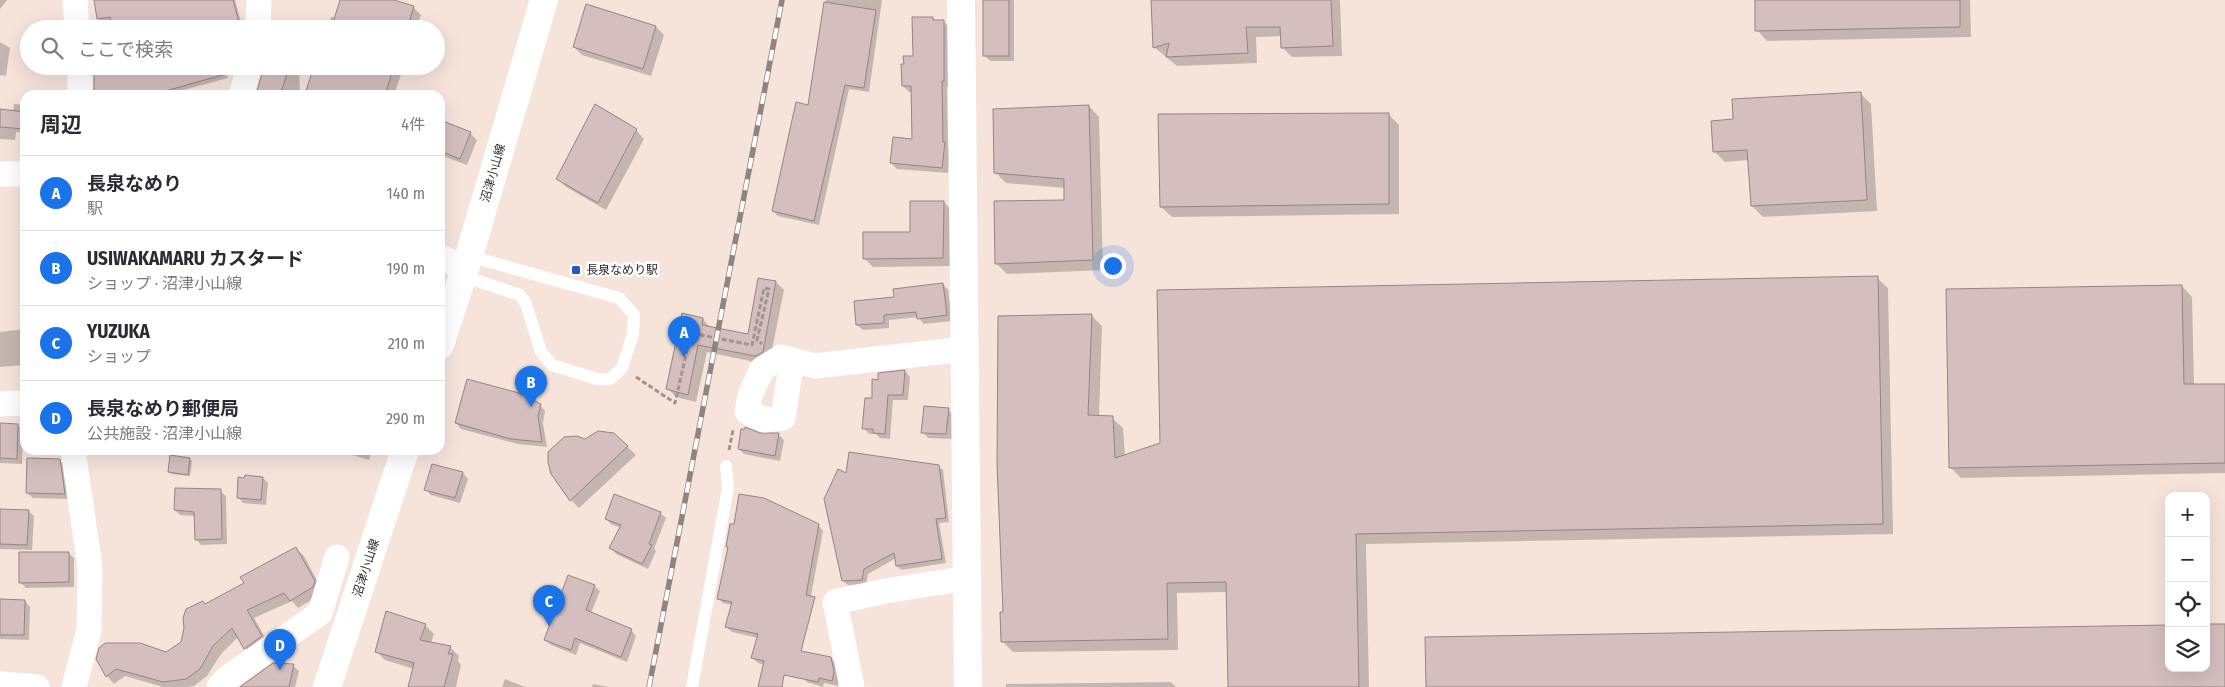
<!DOCTYPE html>
<html lang="ja">
<meta charset="utf-8">
<style>
:root{--surface:#fff;--page:#f7f7f7;--text:#2b2b33;--muted:#7c7c81;--line:#e1e1e2;--accent:#1a73e8}
body{margin:0;font-family:"Fira Sans Condensed","Noto Sans JP",sans-serif;background:var(--page);color:var(--text)}
.controls{position:absolute;right:15px;bottom:15px;display:grid;overflow:hidden;border-radius:10px;box-shadow:0 5px 20px #0002}
.controls button{width:45px;height:45px;display:grid;place-items:center;padding:0;border:0;border-bottom:1px solid var(--line);background:var(--surface);color:var(--text);font:25px sans-serif}
.you{position:absolute;left:1112px;top:265px;width:18px;height:18px;margin:-12px;border:4px solid #fff;border-radius:50%;background:#1a73e8;box-shadow:0 0 0 8px #1a73e833}
.badge{display:grid;place-items:center;width:32px;height:32px;border-radius:50%;background:var(--accent);color:#fff;font-size:16px;font-weight:700}
.pin{position:absolute;translate:-50% -41px;filter:drop-shadow(0 1px 2px #0008)}
.pin::after{content:'';position:absolute;top:26px;width:18px;height:15px;background:inherit;clip-path:polygon(0 0,100% 0,50% 100%)}
.list{margin:0;padding:0;list-style:none}
h2{display:flex;justify-content:space-between;align-items:center;height:65px;margin:0;padding:0 20px;font-size:21px}
h2 small{font-size:16px;font-weight:400;color:var(--muted)}
.list li{display:grid;grid-template-columns:32px 1fr auto;gap:15px;align-items:center;box-sizing:border-box;height:75px;padding:0 20px;border-top:1px solid var(--line)}
.list b{display:block;font-size:19px;white-space:nowrap}
.list p{margin:0;font-size:16px;white-space:nowrap;color:var(--muted)}
.list em{font-size:16px;font-style:normal;color:var(--muted)}
.icon{flex:none;width:28px;height:28px;fill:none;stroke:currentColor;stroke-width:2;stroke-linecap:round;stroke-linejoin:round}
.map{position:relative;flex:none;width:2225px;height:687px;overflow:hidden}
.search{position:absolute;background:var(--surface);box-shadow:0 5px 20px #0002;left:20px;top:20px;width:425px;height:55px;display:flex;align-items:center;gap:12px;box-sizing:border-box;padding:0 18px;border-radius:28px;color:var(--muted);font-size:19px}
.panel{position:absolute;background:var(--surface);box-shadow:0 5px 20px #0002;left:20px;top:90px;width:425px;height:365px;border-radius:15px}
.map>svg:first-child{display:block}
.shadow{fill:#0003}
.building{fill:#d4bfbe;stroke:#968382}
.lines{fill:none;stroke-linecap:round;stroke-linejoin:round}
.path{stroke:#a1938d;stroke-width:3;stroke-dasharray:5 2.5;stroke-linecap:butt}
.service{stroke:#fff;stroke-width:12}
.minor{stroke:#fff;stroke-width:25}
.tertiary{stroke:#fff;stroke-width:28}
.secondary{stroke:#fff;stroke-width:28}
.rail-casing{stroke:#90847e;stroke-width:5.5}
.rail{stroke:#fff;stroke-width:4;stroke-dasharray:11;stroke-linecap:butt}
.poi-dot{fill:#2557c4;stroke:#fff;stroke-width:2}
.labels{text-anchor:middle;stroke-width:5;stroke-linejoin:round;paint-order:stroke}
.street-label{font-size:12px;fill:#2e2724;stroke:#fff}
.poi-label{font-size:12px;fill:#2e2724;stroke:#fff;text-anchor:start}
</style>
<div class="map">
<svg width="2225" height="687" viewBox="0 0 2225 687">
<rect width="100%" height="100%" fill="#f6e4db"/>
<!-- shadow -->
<g class="shadow">
<polygon points="0,0 7,0 0,9"/>
<polygon points="96,0 235,0 243,29 101,29"/>
<polygon points="341,0 391,0 413,7 421,15 416,29 327,29 331,17 335,18"/>
<polygon points="826,0 882,0 869,92 849,89 819,225 778,216 773,211 809,106"/>
<polygon points="984,0 1014,0 1014,61 990,61 984,55"/>
<polygon points="1152,0 1340,0 1342,56 1292,57 1282,47 1282,36 1256,37 1257,63 1177,66 1154,47"/>
<polygon points="1756,0 1970,0 1971,37 1767,41 1757,30"/>
<polygon points="587,5 656,27 664,35 651,76 582,55 574,47"/>
<polygon points="933,18 936,21 943,21 949,27 950,87 947,87 948,147 950,149 948,173 897,169 891,163 913,140 912,92 909,92 903,86 905,65 914,57"/>
<polygon points="0,42 10,48 6,76 0,75"/>
<polygon points="224,66 228,78 165,95 96,95"/>
<polygon points="265,66 299,66 300,95 257,95"/>
<polygon points="315,66 404,66 394,95 306,95"/>
<polygon points="1860,93 1871,104 1877,211 1763,217 1752,206 1749,160 1725,162 1714,151 1735,121"/>
<polygon points="14,104 25,105 25,133 16,132 15,140 0,139 0,110 13,112"/>
<polygon points="1089,106 1099,117 1103,270 1007,274 996,263 1065,201 1065,188 1006,183 995,172"/>
<polygon points="1388,114 1399,125 1399,214 1172,217 1161,207"/>
<polygon points="440,121 470,133 477,140 467,165 440,155"/>
<polygon points="636,130 644,139 606,210 566,187 558,179"/>
<polygon points="944,202 952,211 950,266 873,267 864,258 911,233"/>
<polygon points="1877,278 1888,288 1893,534 1366,544 1369,687 1229,687 1227,592 1177,593 1178,650 1013,652 1002,641 1004,614 1091,315 1102,326 1099,417 1112,418 1123,428 1125,456"/>
<polygon points="776,282 784,290 770,360 764,364 707,352 696,402 676,397 668,389 703,319 711,328 749,336"/>
<polygon points="943,284 948,290 952,321 924,324 918,317 889,320 889,328 863,330 857,325 895,299"/>
<polygon points="2182,286 2192,297 2194,385 2225,385 2225,473 1961,478 1950,467"/>
<polygon points="25,329 25,365 0,367 0,332"/>
<polygon points="905,371 910,377 908,400 893,400 890,439 880,438 876,434 869,434 864,428 879,381"/>
<polygon points="540,405 545,411 543,423 547,447 518,444 461,429 456,423"/>
<polygon points="948,409 953,415 952,439 928,438 923,432"/>
<polygon points="0,424 18,425 23,431 22,464 0,463"/>
<polygon points="614,434 636,455 579,508 571,500 585,441"/>
<polygon points="778,434 784,440 780,461 744,454 739,449 766,436"/>
<polygon points="345,450 372,450 369,460 349,454"/>
<polygon points="189,459 192,461 190,476 172,474 169,472"/>
<polygon points="59,460 65,466 70,499 33,498 27,493"/>
<polygon points="938,466 943,470 949,522 939,523 946,563 901,570 897,566 896,558 868,574 866,584 848,585 843,581 847,474"/>
<polygon points="463,473 468,479 460,503 431,495 425,489"/>
<polygon points="263,478 268,483 266,505 243,503 238,497"/>
<polygon points="220,491 226,496 227,544 201,545 196,539 195,516 180,515 175,510"/>
<polygon points="0,510 28,511 34,516 32,550 0,549"/>
<polygon points="660,513 666,518 654,549 656,551 648,569 616,554 611,548 621,528 611,524 606,519"/>
<polygon points="818,525 823,531 810,601 779,669 758,663 753,658 758,638 732,632 726,627 732,605 723,603 718,598 729,548 727,546"/>
<polygon points="296,549 304,556 322,590 320,595 298,608 292,601 254,618 269,644 252,656 245,648 238,637 221,654 207,676 194,686 188,687 163,687 125,676 114,684 107,676 97,659 166,654 182,643 206,605 245,584"/>
<polygon points="68,553 74,558 74,587 26,588 20,582"/>
<polygon points="594,586 600,591 591,613 631,630 636,636 627,662 580,643 576,655 551,645 545,640"/>
<polygon points="0,601 25,601 30,607 29,640 0,639"/>
<polygon points="425,625 434,634 431,643 450,647 459,656 458,661 461,665 456,687 409,687 414,669 385,660 376,651"/>
<polygon points="831,658 836,664 839,678 838,686 824,683 823,687 807,682 801,676"/>
<polygon points="293,666 299,671 295,687 242,687"/>
<polygon points="505,679 525,687 502,687"/>
<polygon points="1171,682 1176,687 1006,687 1006,684"/>
<polygon points="593,684 609,687 592,687"/>
</g>
<!-- building -->
<g class="building">
<polygon points="94,0 233,0 241,29 113,29 110,17 97,19"/>
<polygon points="340,0 394,0 414,6 407,29 331,29"/>
<rect x="983" y="0" width="26" height="56"/>
<polygon points="1151,0 1331,0 1333,46 1281,48 1280,27 1246,27 1248,53 1166,57 1169,43 1153,48"/>
<polygon points="1755,0 1960,0 1960,27 1755,31"/>
<polygon points="824,2 876,10 864,88 845,85 814,221 772,211 796,102 808,105"/>
<polygon points="586,4 656,26 643,69 573,47"/>
<polygon points="912,17 933,17 933,20 944,20 944,81 942,81 943,142 945,142 942,168 890,163 893,137 912,139 911,86 902,86 901,64 904,64 903,56 913,56"/>
<polygon points="94,66 235,66 233,72 162,92 162,95 94,95"/>
<polygon points="264,66 287,74 280,95 256,95"/>
<polygon points="314,66 394,66 385,95 318,95 306,91"/>
<polygon points="1861,92 1867,200 1751,206 1747,150 1713,152 1711,121 1733,119 1732,99"/>
<polygon points="595,104 637,129 598,203 556,179"/>
<polygon points="1089,105 1093,260 995,264 994,201 1064,200 1064,179 994,173 993,109"/>
<polygon points="0,109 25,112 25,129 0,127"/>
<polygon points="1389,113 1389,204 1160,207 1158,114"/>
<polygon points="440,120 471,132 460,159 440,151"/>
<polygon points="910,201 944,201 943,258 863,259 863,232 910,232"/>
<polygon points="1878,276 1883,524 1356,534 1359,687 1228,687 1226,582 1167,583 1168,639 1001,642 1000,612 1003,612 997,464 998,316 1092,314 1088,415 1113,416 1115,458 1160,443 1157,290"/>
<polygon points="758,278 776,281 763,352 755,356 698,345 688,395 666,389 682,313 703,318 702,325 748,334"/>
<polygon points="943,283 947,315 917,319 916,312 884,315 884,323 856,325 854,301 894,297 893,289"/>
<polygon points="2182,285 2184,384 2225,384 2225,463 1949,468 1946,289"/>
<polygon points="905,370 903,395 888,395 885,434 873,433 873,429 862,429 865,398 872,398 872,379 878,380 878,373"/>
<polygon points="467,379 519,393 541,404 538,416 542,442 511,439 455,423"/>
<polygon points="924,406 949,408 946,434 921,433"/>
<polygon points="0,423 18,424 17,459 0,458"/>
<polygon points="745,427 760,433 779,433 775,456 738,449 741,429 745,429"/>
<polygon points="598,431 614,433 628,446 570,501 551,474 548,462 548,452 564,437 577,436 585,439"/>
<polygon points="849,452 939,465 946,518 936,519 942,559 896,566 894,553 864,569 862,580 842,581 824,499 838,469 846,473"/>
<polygon points="170,455 190,458 188,475 168,472"/>
<polygon points="27,458 60,459 65,494 26,493"/>
<polygon points="432,464 463,472 455,498 424,490"/>
<polygon points="245,475 263,477 261,500 237,498 238,477 244,478"/>
<polygon points="175,488 221,489 222,539 195,540 194,512 174,510"/>
<polygon points="614,494 661,512 649,544 652,545 642,564 609,548 621,525 605,519"/>
<polygon points="739,494 764,498 819,524 806,595 815,597 801,651 831,657 834,672 832,681 819,678 818,682 784,675 782,687 758,687 764,661 751,658 758,634 725,627 732,602 717,599 728,547 726,547 730,524 734,524"/>
<polygon points="0,509 29,510 27,545 0,544"/>
<polygon points="296,547 315,581 313,587 290,601 284,593 247,610 262,636 244,649 232,628 213,646 200,669 186,679 163,682 116,669 106,677 96,659 99,648 105,643 140,643 166,652 181,642 184,628 183,618 186,609 203,601 205,604 244,583 240,577"/>
<polygon points="19,552 69,552 69,582 19,583"/>
<polygon points="568,575 595,585 586,610 632,629 621,657 575,638 571,650 544,640"/>
<polygon points="0,599 25,600 24,635 0,635"/>
<polygon points="386,611 426,624 420,640 451,646 448,654 453,654 444,687 408,687 414,663 375,652"/>
<polygon points="2206,624 2225,624 2225,687 1426,687 1425,637 2169,625 2169,668 2206,668"/>
<polygon points="273,663 294,664 289,687 240,687"/>
</g>
<g class="lines">
<!-- path -->
<g class="path">
<polyline points="636,377 675,403 691,333 752,345 764,288 769,289 757,340 762,344"/>
<polyline points="729,450 733,430"/>
</g>
<!-- service -->
<g class="service">
<polyline points="463,276 520,295 526,304 541,352 552,365 597,379 610,379 622,368 633,334 634,315 619,298 469,256"/>
<polyline points="692,687 728,488 726,466"/>
</g>
<!-- minor -->
<g class="minor">
<polyline points="75,0 77,29"/>
<polyline points="258,29 259,0"/>
<polyline points="80,95 80,66"/>
<polyline points="241,95 250,66"/>
<polyline points="0,174 25,174"/>
<polyline points="440,257 465,268"/>
<polyline points="792,360 783,418 765,420 747,412 750,395 762,369 781,357 815,366 964,349"/>
<polyline points="0,404 25,403"/>
<polyline points="73,450 90,567 89,630 74,687"/>
<polyline points="0,684 37,687"/>
<polyline points="219,687 226,679 320,613 337,557"/>
<polyline points="852,687 835,602 885,591 968,578"/>
</g>
<!-- tertiary -->
<polyline class="tertiary" points="961,0 968,687"/>
<!-- secondary -->
<g class="secondary">
<polyline points="440,345 469,256 544,0"/>
<polyline points="327,687 405,450"/>
</g>
<defs>
<polyline id="rail" points="649,687 782,0"/>
</defs>
<!-- rail casing -->
<use href="#rail" class="rail-casing"/>
<!-- rail -->
<use href="#rail" class="rail"/>
</g>
<!-- markers -->
<rect class="poi-dot" x="571" y="265" width="10" height="10" rx="2.5"/>
<g class="labels">
<!-- street labels -->
<g class="street-label">
<text transform="translate(493 173) rotate(-74)" y="4">沼津小山線</text>
<text transform="translate(366 568) rotate(-72)" y="4">沼津小山線</text>
</g>
<!-- poi labels -->
<g class="poi-label">
<text x="586" y="274">長泉なめり駅</text>
</g>
</g>
</svg>
<div class="controls">
<button>+</button>
<button>−</button>
<button><svg class="icon" aria-label="locate" viewBox="0 0 24 24"><circle cx="12" cy="12" r="6"/><path d="M12 2v4M12 18v4M2 12h4M18 12h4"/></svg></button>
<button><svg class="icon" aria-label="layers" viewBox="0 0 24 24"><path d="M12 4l9 5-9 5-9-5zM3 14l9 5 9-5"/></svg></button>
</div>
<div class="you"></div>
<div class="pin badge" style="left:684px;top:357px">A</div>
<div class="pin badge" style="left:531px;top:407px">B</div>
<div class="pin badge" style="left:549px;top:626px">C</div>
<div class="pin badge" style="left:280px;top:670px">D</div>
<div class="search"><svg class="icon" aria-label="search" viewBox="0 0 24 24"><circle cx="10" cy="10" r="6"/><path d="M15 15l6 6"/></svg>ここで検索</div>
<section class="panel">
<h2>周辺<small>4件</small></h2>
<ul class="list">
<li><span class="badge">A</span><div><b>長泉なめり</b><p>駅</p></div><em>140 m</em></li>
<li><span class="badge">B</span><div><b>USIWAKAMARU カスタード</b><p>ショップ · 沼津小山線</p></div><em>190 m</em></li>
<li><span class="badge">C</span><div><b>YUZUKA</b><p>ショップ</p></div><em>210 m</em></li>
<li><span class="badge">D</span><div><b>長泉なめり郵便局</b><p>公共施設 · 沼津小山線</p></div><em>290 m</em></li>
</ul>
</section>
</div>
